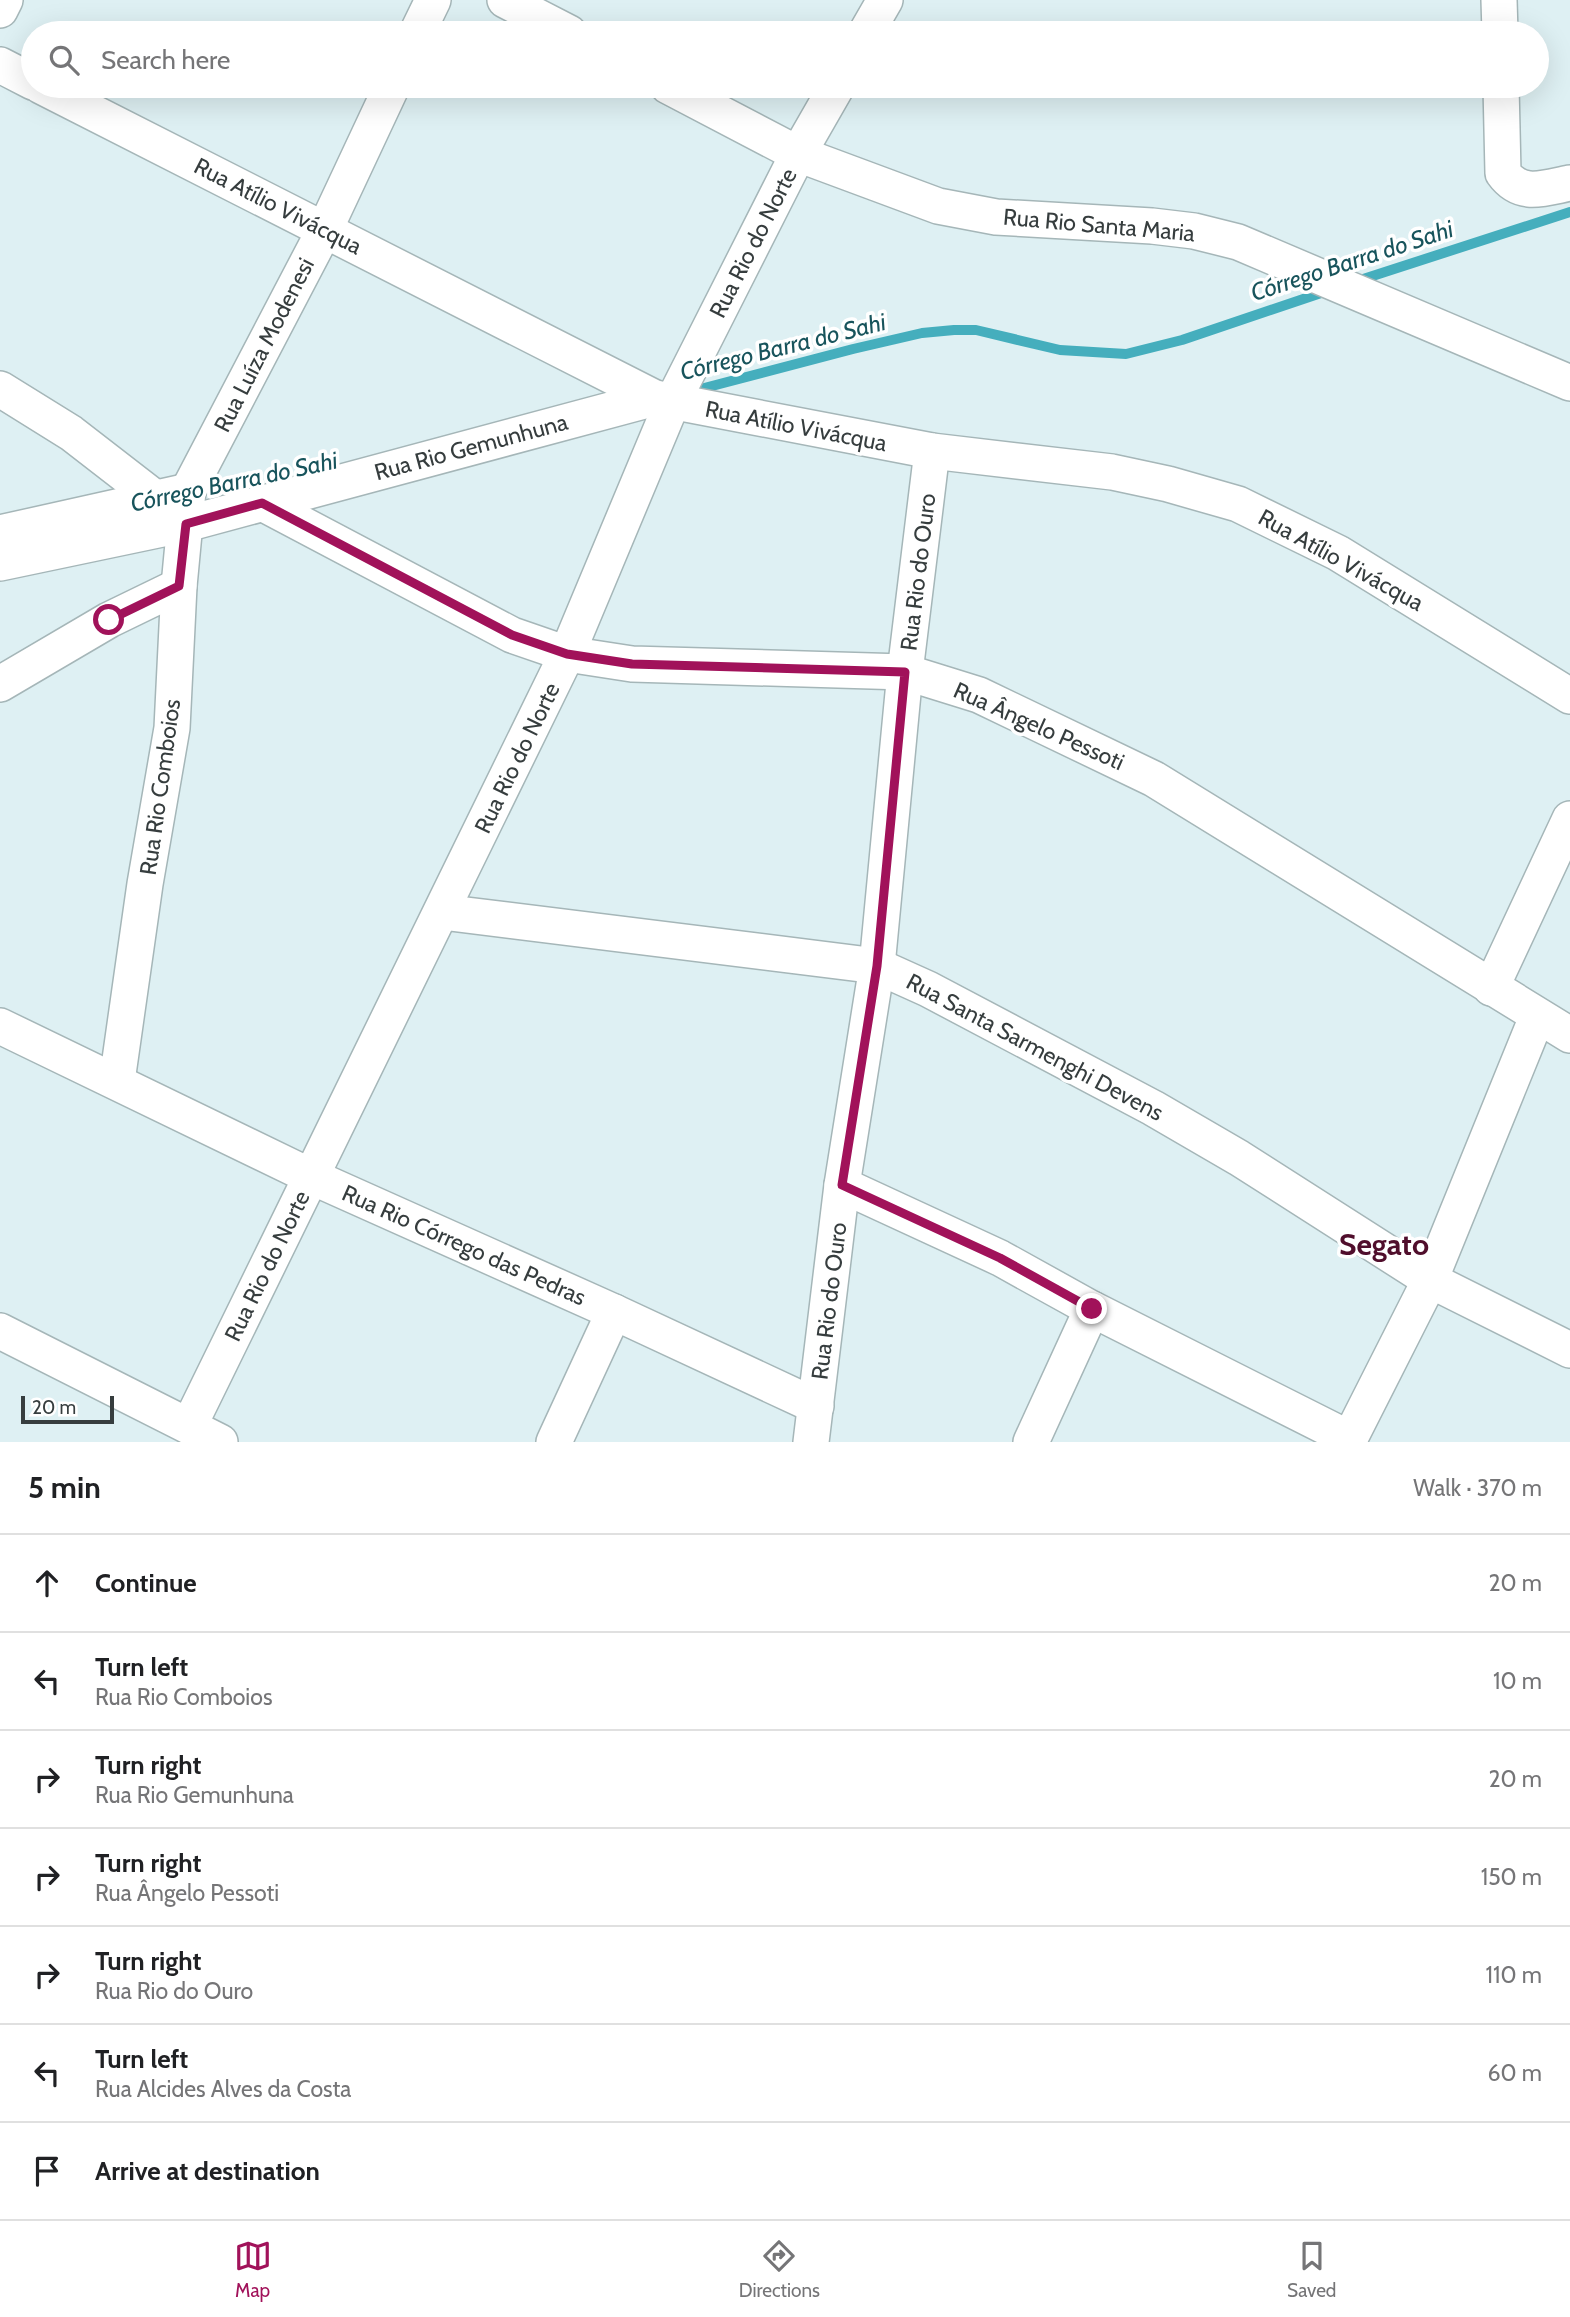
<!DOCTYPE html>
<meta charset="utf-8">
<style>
:root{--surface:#fff;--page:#f2f2f2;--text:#202124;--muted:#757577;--line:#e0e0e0;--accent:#a1125a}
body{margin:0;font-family:Cabin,sans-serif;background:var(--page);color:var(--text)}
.scale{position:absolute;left:21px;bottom:18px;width:93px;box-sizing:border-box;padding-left:7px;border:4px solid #363d3e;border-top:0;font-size:19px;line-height:24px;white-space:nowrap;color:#363d3e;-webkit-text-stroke:5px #fff;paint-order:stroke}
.stop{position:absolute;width:21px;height:21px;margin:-16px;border:5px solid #a1125a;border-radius:50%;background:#fff}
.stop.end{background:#a1125a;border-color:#fff;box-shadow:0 2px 7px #0008}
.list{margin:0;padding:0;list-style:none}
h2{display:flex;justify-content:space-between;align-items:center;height:91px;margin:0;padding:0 28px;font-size:30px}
h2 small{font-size:23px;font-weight:400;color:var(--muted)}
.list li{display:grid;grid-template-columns:46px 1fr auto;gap:21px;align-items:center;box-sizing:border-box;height:98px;padding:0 28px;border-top:2px solid var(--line)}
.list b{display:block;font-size:26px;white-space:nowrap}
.list p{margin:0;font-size:23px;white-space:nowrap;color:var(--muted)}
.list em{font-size:23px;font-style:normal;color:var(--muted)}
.icon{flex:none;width:38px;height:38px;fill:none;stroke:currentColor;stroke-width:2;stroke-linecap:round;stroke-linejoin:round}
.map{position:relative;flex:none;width:1570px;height:1442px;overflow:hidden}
.search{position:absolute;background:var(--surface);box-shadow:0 7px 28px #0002;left:21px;right:21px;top:21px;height:77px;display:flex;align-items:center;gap:18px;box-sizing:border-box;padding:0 24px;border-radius:38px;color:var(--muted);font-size:26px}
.sheet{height:777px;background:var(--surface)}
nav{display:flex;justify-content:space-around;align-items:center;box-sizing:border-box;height:98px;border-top:2px solid var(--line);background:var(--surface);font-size:19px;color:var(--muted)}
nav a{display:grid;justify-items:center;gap:4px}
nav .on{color:var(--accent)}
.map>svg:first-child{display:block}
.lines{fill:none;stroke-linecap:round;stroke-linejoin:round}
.stream{stroke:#45aebd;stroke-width:10}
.minor-casing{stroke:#a5b6b8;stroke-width:38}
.minor{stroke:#fff;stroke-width:35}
.route{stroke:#a1125a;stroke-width:9}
.labels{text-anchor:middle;stroke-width:7;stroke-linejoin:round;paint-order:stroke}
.street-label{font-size:23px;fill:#363d3e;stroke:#fff}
.water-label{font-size:24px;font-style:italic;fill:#18545c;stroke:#fff}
.district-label{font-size:30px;font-weight:bold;fill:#500e2c;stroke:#fff}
</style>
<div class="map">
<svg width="1570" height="1442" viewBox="0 0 1570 1442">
<rect width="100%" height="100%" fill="#def0f3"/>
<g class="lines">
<!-- stream -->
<g class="stream">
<polyline points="1354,282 1570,212"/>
<polyline points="689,392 853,349 922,333 954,330 976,330 1060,350 1126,354 1182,340 1327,291"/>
</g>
<defs>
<g id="minor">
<polyline points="505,0 569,33"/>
<polyline points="1499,0 1500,33"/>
<polyline points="0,10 5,0"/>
<polyline points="417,33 433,0"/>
<polyline points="866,33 885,0"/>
<polyline points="0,65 33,82"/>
<polyline points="41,86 655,398 932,451 1112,472 1168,484 1238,504 1338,553 1570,696"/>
<polyline points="668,86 798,154 938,206 996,217 1152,226 1194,231 1238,242 1570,383"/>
<path d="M1501,86l2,87c18,25 41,15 67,10"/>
<polyline points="0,389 71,433 155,498"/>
<polyline points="262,503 512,635 567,654 632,664 905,672 979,695 1154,779 1570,1035"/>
<polyline points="0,533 188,491"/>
<polyline points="0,563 186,524 655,398"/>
<polyline points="0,684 109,620 179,586"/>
<polyline points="442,912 877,966 928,989 1153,1108 1239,1158 1430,1280 1570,1350"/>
<polyline points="1491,988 1570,819"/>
<polyline points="0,1026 310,1176 614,1312 816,1406"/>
<polyline points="117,1081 145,884 172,728 179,586 188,491 325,229 392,86"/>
<polyline points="842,1185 1000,1258 1092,1309 1350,1439"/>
<polyline points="0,1331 220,1442"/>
<polyline points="189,1426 567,654 672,403 798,154 837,86"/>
<polyline points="554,1442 614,1312"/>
<polyline points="811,1442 842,1185 877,966 905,672 932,451"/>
<polyline points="1031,1442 1092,1309"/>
<polyline points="1348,1442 1430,1280 1537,1017"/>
</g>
</defs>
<!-- minor casing -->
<use href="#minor" class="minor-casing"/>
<!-- minor -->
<use href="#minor" class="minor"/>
</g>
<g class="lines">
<!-- route -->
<polyline class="route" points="109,620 179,586 186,524 262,503 512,635 567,654 632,664 905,672 877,966 842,1185 1000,1258 1092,1309"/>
</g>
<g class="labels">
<!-- street labels -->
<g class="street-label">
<text transform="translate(278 206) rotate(27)" y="8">Rua Atílio Vivácqua</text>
<text transform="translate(1099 225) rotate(5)" y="8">Rua Rio Santa Maria</text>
<text transform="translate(753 243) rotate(-63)" y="8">Rua Rio do Norte</text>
<text transform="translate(264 345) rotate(-63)" y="8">Rua Luíza Modenesi</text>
<text transform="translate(796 426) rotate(11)" y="8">Rua Atílio Vivácqua</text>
<text transform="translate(471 447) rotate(-15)" y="8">Rua Rio Gemunhuna</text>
<text transform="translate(1341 560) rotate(29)" y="8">Rua Atílio Vivácqua</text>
<text transform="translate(918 572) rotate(-83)" y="8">Rua Rio do Ouro</text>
<text transform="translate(1039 726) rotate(24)" y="8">Rua Ângelo Pessoti</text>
<text transform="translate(517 758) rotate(-64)" y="8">Rua Rio do Norte</text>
<text transform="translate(160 787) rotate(-82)" y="8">Rua Rio Comboios</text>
<text transform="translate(1035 1047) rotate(28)" y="8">Rua Santa Sarmenghi Devens</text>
<text transform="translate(464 1245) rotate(24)" y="8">Rua Rio Córrego das Pedras</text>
<text transform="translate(267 1266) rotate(-64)" y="8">Rua Rio do Norte</text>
<text transform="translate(829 1301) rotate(-83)" y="8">Rua Rio do Ouro</text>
</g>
<!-- water labels -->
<g class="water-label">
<text transform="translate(1352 261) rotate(-18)" y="8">Córrego Barra do Sahi</text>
<text transform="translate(783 347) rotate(-14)" y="8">Córrego Barra do Sahi</text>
<text transform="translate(234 482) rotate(-12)" y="8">Córrego Barra do Sahi</text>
</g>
<!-- district labels -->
<g class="district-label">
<text x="1384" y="1255">Segato</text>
</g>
</g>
</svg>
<div class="scale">20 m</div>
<div class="stop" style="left:109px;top:620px"></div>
<div class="stop end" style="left:1092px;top:1309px"></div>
<div class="search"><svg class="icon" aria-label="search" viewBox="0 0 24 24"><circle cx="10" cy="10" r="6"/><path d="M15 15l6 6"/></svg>Search here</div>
</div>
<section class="sheet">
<h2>5 min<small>Walk · 370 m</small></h2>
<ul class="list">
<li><svg class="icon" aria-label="ahead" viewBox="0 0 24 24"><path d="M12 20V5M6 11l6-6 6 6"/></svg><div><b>Continue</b></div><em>20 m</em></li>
<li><svg class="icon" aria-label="left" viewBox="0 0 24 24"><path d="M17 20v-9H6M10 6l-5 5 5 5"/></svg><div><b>Turn left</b><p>Rua Rio Comboios</p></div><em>10 m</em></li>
<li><svg class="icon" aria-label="right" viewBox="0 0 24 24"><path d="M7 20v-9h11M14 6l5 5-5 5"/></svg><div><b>Turn right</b><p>Rua Rio Gemunhuna</p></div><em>20 m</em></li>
<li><svg class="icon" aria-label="right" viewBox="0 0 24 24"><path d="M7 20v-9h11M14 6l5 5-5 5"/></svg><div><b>Turn right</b><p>Rua Ângelo Pessoti</p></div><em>150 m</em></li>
<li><svg class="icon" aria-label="right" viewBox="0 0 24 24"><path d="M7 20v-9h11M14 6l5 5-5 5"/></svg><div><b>Turn right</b><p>Rua Rio do Ouro</p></div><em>110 m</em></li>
<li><svg class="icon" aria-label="left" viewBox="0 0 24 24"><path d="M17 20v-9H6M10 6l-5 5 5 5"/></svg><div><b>Turn left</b><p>Rua Alcides Alves da Costa</p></div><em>60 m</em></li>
<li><svg class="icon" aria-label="arrive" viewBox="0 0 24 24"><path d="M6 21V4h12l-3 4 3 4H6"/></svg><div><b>Arrive at destination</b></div></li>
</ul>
</section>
<nav>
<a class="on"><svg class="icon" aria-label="map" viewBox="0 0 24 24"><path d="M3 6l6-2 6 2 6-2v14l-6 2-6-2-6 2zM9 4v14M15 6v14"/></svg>Map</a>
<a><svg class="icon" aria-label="directions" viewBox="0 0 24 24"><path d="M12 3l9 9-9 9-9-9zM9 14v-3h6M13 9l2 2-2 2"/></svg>Directions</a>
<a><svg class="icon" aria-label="saved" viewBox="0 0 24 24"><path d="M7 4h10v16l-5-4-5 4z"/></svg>Saved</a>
</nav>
